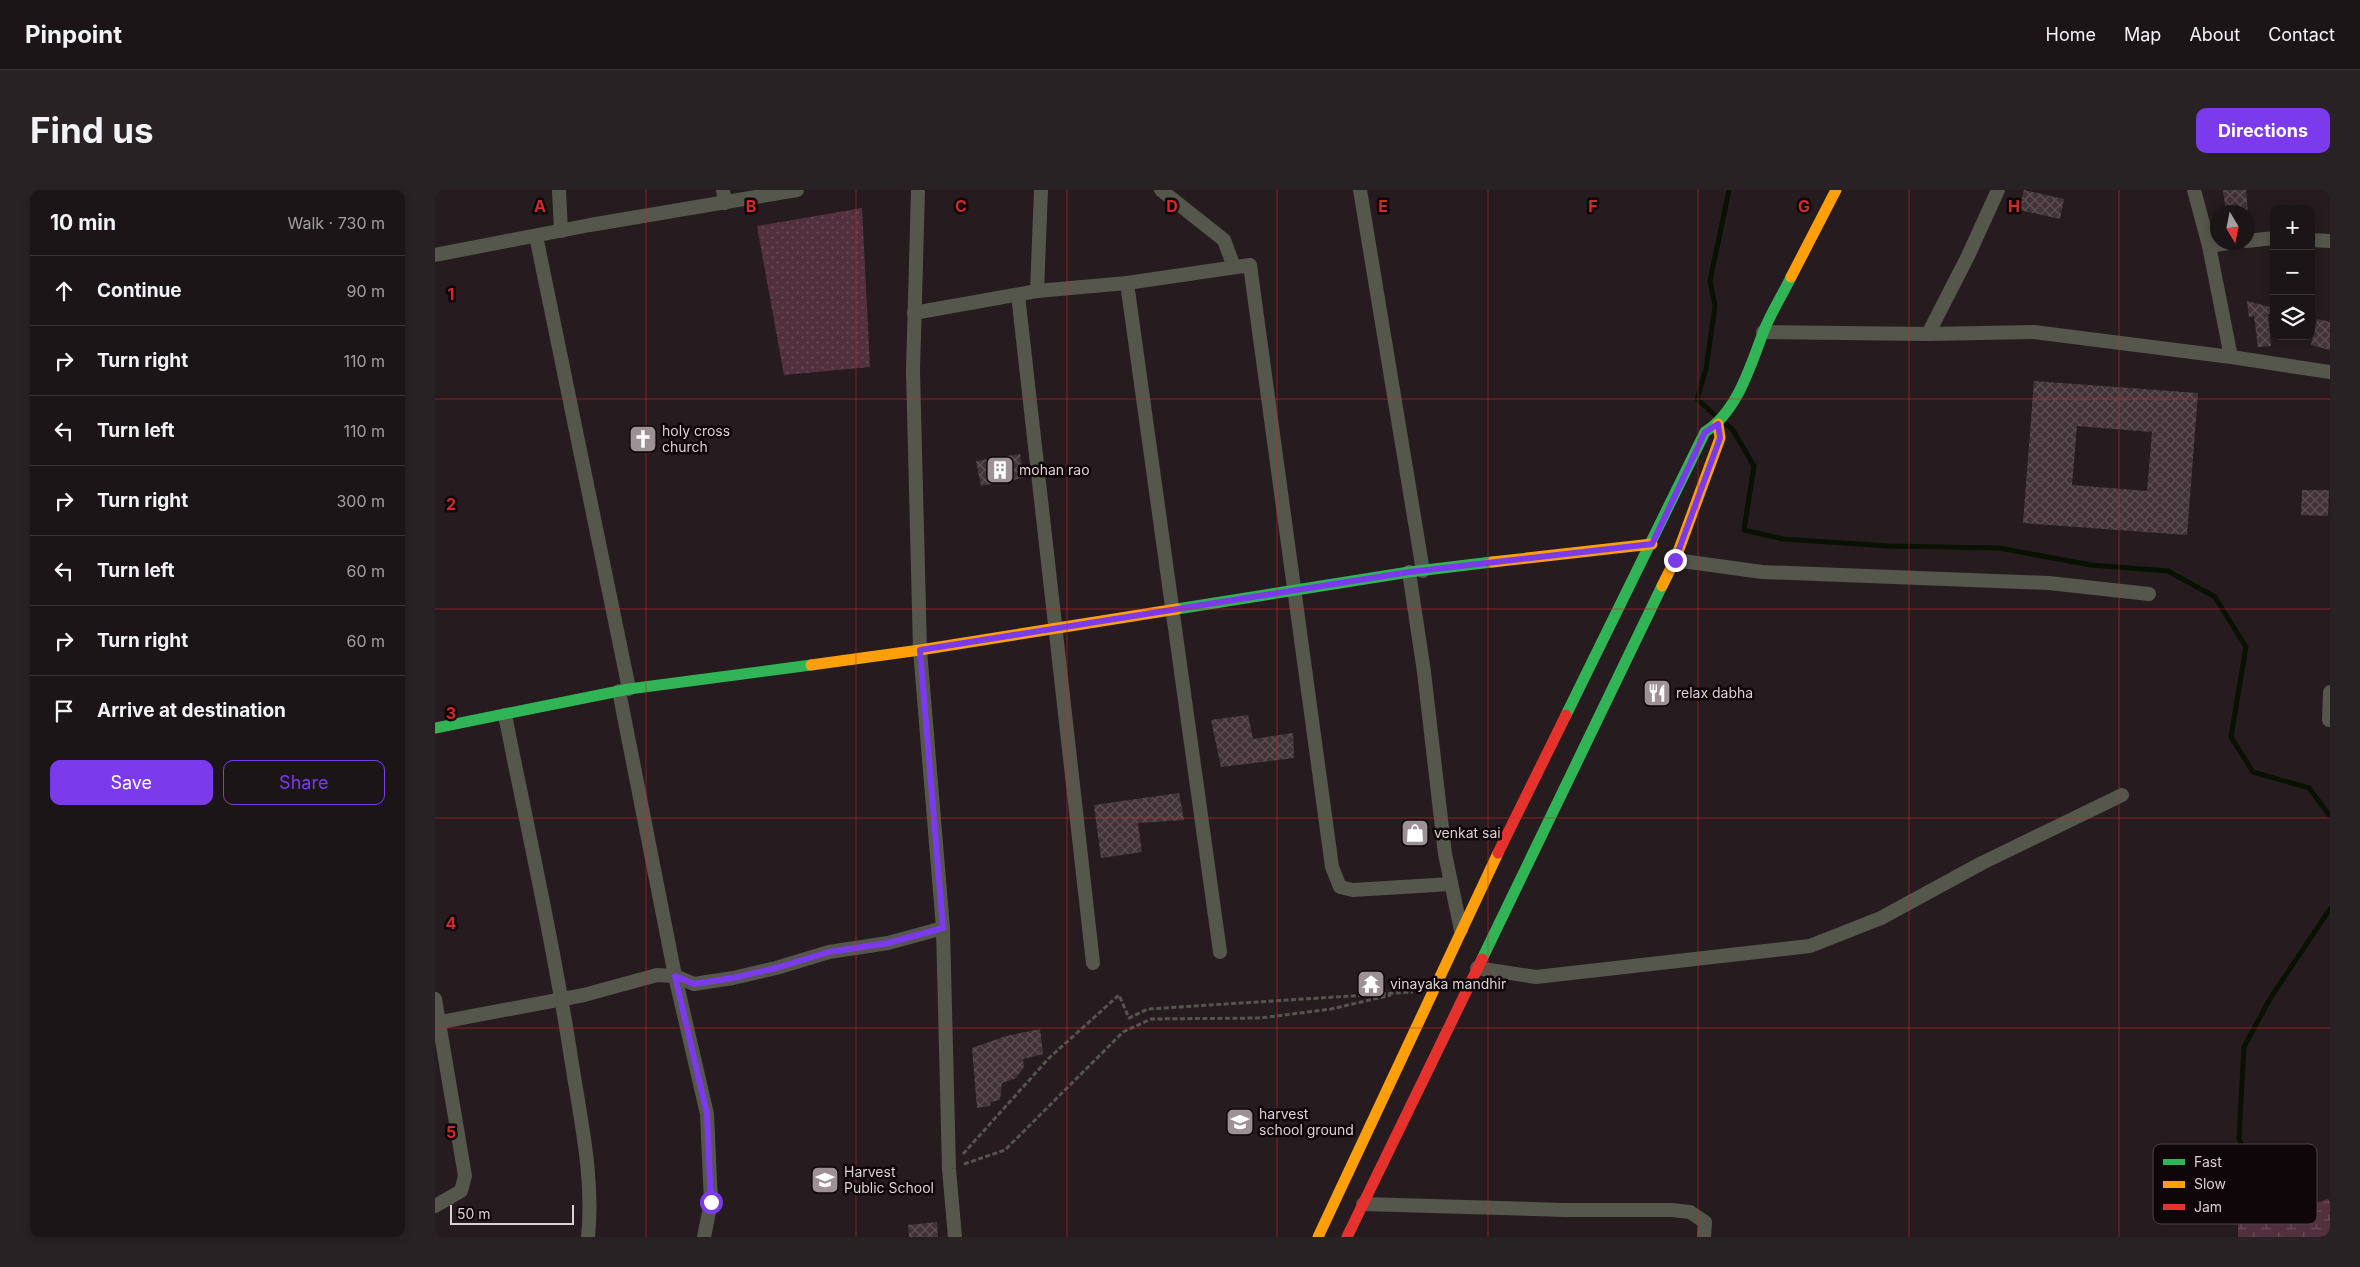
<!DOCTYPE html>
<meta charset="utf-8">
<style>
:root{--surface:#1c1518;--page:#292225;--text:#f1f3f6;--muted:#a09fa2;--line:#3a3437;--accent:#7c3aed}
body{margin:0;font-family:Inter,sans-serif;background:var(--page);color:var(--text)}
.controls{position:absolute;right:15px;top:15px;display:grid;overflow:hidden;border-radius:10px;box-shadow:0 2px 8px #0003}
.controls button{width:45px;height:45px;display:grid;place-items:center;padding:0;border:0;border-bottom:1px solid var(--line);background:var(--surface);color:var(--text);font:25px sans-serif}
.compass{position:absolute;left:1775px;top:15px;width:45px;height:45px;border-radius:50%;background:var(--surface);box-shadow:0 2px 8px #0003;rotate:170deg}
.scale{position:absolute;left:15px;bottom:12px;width:124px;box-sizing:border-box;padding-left:5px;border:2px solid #dfd0d5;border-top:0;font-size:14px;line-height:18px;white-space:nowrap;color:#dfd0d5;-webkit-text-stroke:4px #0e0609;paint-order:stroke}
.stop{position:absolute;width:15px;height:15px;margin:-11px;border:4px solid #7c3aed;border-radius:50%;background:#fff}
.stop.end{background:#7c3aed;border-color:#fff;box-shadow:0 1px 5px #0008}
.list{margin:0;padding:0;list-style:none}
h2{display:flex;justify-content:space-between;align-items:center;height:65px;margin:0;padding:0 20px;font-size:21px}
h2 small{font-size:16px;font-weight:400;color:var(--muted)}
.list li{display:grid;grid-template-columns:32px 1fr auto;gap:15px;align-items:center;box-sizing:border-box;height:70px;padding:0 20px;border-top:1px solid var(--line)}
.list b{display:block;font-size:19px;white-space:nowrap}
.list em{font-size:16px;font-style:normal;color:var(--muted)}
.actions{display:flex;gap:10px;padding:15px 20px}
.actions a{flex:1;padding:11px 0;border:1px solid var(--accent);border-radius:10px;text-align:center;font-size:18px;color:var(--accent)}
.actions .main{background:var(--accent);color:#fff}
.icon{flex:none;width:28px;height:28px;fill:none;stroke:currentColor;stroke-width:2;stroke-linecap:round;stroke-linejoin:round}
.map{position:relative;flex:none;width:1895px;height:1047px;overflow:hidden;border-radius:10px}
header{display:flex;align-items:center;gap:30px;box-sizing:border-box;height:70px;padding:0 25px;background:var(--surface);border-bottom:1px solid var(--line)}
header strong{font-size:24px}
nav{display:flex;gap:28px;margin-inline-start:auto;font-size:18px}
.intro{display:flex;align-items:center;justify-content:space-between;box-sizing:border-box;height:120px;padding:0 30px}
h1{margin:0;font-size:35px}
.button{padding:12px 22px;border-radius:10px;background:var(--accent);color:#fff;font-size:18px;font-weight:700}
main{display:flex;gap:30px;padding:0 30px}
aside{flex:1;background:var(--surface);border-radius:10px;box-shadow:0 2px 8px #0003}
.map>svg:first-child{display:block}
.wetland{fill:url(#wetland-marsh)}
.park{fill:url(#park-dots)}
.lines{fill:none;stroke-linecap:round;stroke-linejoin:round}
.stream{stroke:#091103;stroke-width:5}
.building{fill:url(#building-cross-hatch);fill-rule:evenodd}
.path{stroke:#56544f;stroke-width:3;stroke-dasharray:5 2.5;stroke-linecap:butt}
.street{stroke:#55564c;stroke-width:14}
.fast{stroke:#30b455;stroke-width:11}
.slow{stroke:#ff9f0a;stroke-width:11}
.jam{stroke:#e5322d;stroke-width:11}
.route{stroke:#7c3aed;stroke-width:6}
.grid{fill:none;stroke:#d62828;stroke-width:1;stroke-opacity:0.55}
.labels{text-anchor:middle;stroke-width:5;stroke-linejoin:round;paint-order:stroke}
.poi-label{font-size:14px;fill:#dfd0d5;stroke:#0e0609;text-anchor:start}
.key{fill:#0e0609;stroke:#4d4346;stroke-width:1}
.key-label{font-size:14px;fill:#dfd0d5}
.grid-label{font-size:16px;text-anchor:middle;font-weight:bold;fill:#d62828;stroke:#0e0609;stroke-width:5;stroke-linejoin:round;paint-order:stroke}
</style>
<header>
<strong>Pinpoint</strong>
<nav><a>Home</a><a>Map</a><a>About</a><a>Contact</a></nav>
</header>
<div class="intro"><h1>Find us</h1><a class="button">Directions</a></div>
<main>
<aside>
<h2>10 min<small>Walk · 730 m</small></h2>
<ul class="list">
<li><svg class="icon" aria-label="ahead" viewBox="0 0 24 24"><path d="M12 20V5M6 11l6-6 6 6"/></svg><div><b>Continue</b></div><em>90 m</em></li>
<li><svg class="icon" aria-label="right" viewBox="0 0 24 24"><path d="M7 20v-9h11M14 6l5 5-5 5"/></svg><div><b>Turn right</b></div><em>110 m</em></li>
<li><svg class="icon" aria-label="left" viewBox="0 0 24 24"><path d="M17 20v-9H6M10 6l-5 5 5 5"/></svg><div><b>Turn left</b></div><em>110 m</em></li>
<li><svg class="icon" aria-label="right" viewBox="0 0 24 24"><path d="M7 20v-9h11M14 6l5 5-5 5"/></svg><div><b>Turn right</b></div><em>300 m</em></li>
<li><svg class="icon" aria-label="left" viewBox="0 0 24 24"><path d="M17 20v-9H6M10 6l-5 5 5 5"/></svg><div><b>Turn left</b></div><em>60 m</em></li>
<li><svg class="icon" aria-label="right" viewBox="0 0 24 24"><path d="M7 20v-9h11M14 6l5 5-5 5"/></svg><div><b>Turn right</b></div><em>60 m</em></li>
<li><svg class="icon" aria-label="arrive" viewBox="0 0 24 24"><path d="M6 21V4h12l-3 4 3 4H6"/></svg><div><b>Arrive at destination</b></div></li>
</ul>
<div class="actions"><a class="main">Save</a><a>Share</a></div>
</aside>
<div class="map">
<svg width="1895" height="1047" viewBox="0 0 1895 1047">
<defs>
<pattern id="wetland-marsh" width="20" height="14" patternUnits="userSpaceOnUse" patternTransform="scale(1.25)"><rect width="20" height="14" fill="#53303d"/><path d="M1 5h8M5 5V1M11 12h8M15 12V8" fill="none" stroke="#6b4d58"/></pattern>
<pattern id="park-dots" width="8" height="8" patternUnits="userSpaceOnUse" patternTransform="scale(1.25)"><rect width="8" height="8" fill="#53303d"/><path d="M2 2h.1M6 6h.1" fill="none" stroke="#6b4d58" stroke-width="1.8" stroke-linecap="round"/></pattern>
<pattern id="building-cross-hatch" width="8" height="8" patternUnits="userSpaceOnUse" patternTransform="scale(1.25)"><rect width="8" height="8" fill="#423339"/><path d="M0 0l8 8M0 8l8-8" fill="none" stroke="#5d5055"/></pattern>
</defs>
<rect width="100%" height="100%" fill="#261c20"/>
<!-- wetland -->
<polygon class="wetland" points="1803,1007 1833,1030 1893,1009 1895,1013 1895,1047 1803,1047"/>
<!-- park -->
<polygon class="park" points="427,18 435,177 349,185 322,36"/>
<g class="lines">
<!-- stream -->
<g class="stream">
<polyline points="1283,228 1262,209 1271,179 1280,116 1275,91 1294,0"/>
<polyline points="1290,233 1298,240 1319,276 1309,340 1348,349 1453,356 1564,358 1656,375 1733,381 1780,407 1811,457 1796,547 1818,582 1874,598 1895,626"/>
<polyline points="1833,1030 1804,948 1809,857 1836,807 1895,719"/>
</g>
</g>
<!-- building -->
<g class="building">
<polygon points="1589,0 1629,9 1625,29 1584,20"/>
<polygon points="1788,0 1811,0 1813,22 1791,22"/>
<polygon points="1812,111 1839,118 1839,124 1833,124 1836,156 1823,157 1819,126 1814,127"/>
<polygon points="1882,129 1895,132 1895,160 1876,155"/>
<path d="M1599,191l164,12 -11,142 -164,-12zM1642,236l75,6 -5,59 -75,-6z"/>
<polygon points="585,264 588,288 546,296 541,271"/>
<polygon points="1867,300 1894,300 1893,326 1866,325"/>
<polygon points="813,525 818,549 858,543 859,568 786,577 776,530"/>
<polygon points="744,603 749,630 703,633 707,662 666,668 659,615"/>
<polygon points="605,839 608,864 588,869 589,877 581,888 567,893 565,910 556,912 555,916 542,918 537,858 571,846"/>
<polygon points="502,1032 503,1047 474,1047 473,1035"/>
</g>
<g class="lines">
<!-- path -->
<g class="path">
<polyline points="528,964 614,868 684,805 694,828 713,819 978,802"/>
<polyline points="529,974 570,960 688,842 716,829 826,828 896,819 956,805"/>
</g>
<!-- street -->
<g class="street">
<polyline points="124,0 126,41"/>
<polyline points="288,0 290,13"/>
<polyline points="483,0 478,181 485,460 508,738 514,979 520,1047"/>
<polyline points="726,0 789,50 799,77"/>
<polyline points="925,0 988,381"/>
<polyline points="1759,0 1774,56 1796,167"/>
<polyline points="101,46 194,499"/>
<polyline points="1876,50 1895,51"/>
<polyline points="1812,51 1839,48"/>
<polyline points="1774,56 1800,52"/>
<polyline points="0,65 155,35 362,0"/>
<polyline points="692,93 785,762"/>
<polyline points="602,101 606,0"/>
<polyline points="583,105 658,773"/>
<polyline points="479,123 602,101 692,93 815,75 897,677 905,697 918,700 1016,694"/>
<polyline points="1328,142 1493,144 1599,142 1796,167 1895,182"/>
<polyline points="1493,144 1533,66 1563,0"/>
<polyline points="1240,370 1327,382 1614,393 1714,404"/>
<polyline points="974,382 989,482 1010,664 1026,740"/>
<polyline points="184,501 240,786 272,924 276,1012 269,1047"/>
<path d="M70,525c23,116 49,232 67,349 9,58 22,115 16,173"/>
<polyline points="1894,530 1895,502"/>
<polyline points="1042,778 1101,787 1375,756 1446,728 1547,673 1687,605"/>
<polyline points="0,809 30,986 26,1001 0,1016"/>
<polyline points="0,833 149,805 222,785 240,786 259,794 298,788 341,778 394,762 453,753 508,738"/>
<polyline points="928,1014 1129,1020 1237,1020 1255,1022 1270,1032 1269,1047"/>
</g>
<!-- fast -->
<g class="fast">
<polyline points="742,419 974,382 1057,372"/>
<path d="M1131,525l139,-283c32,-20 45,-65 58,-99 7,-19 19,-37 28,-56"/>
<polyline points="0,538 194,499 376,475"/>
<polyline points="1047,769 1227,396"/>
</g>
<!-- slow -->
<g class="slow">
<polyline points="1356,87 1401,0"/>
<polyline points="1057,372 1217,354"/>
<polyline points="1227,396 1240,370 1285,248 1283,234"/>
<polyline points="376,475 485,460 742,419"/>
<polyline points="883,1047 1063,663"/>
</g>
<!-- jam -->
<g class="jam">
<polyline points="1063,663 1131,525"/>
<polyline points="912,1047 1047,769"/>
</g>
</g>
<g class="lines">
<!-- route -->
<polyline class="route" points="276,1012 272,924 240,786 259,794 298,788 341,778 394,762 453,753 508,738 485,460 974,382 1217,354 1270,242 1283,234 1285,248 1240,370"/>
</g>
<!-- grid -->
<path class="grid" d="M211,0v1047M421,0v1047M632,0v1047M842,0v1047M1053,0v1047M1263,0v1047M1474,0v1047M1684,0v1047M0,209h1895M0,419h1895M0,628h1895M0,838h1895"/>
<!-- icons -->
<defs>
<symbol id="church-square" viewBox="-11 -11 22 22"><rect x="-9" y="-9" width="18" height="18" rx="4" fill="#9e9196" stroke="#0e0609"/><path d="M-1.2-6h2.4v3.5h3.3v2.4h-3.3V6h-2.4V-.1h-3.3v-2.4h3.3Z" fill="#fff"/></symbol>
<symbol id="building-square" viewBox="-11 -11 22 22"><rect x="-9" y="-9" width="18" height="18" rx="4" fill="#9e9196" stroke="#0e0609"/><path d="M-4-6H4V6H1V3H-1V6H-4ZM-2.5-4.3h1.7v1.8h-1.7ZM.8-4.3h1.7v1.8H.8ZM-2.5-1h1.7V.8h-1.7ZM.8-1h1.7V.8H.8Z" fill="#fff"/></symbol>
<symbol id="restaurant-square" viewBox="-11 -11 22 22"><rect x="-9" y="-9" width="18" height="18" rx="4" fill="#9e9196" stroke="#0e0609"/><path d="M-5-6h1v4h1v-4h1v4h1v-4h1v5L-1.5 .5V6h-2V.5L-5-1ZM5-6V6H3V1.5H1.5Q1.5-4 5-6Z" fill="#fff"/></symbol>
<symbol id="shop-square" viewBox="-11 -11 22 22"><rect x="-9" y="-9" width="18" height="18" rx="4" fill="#9e9196" stroke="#0e0609"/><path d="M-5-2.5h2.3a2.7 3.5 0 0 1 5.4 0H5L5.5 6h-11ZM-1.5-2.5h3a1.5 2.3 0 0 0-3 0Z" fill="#fff"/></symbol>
<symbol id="temple-square" viewBox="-11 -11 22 22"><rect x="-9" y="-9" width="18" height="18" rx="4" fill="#9e9196" stroke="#0e0609"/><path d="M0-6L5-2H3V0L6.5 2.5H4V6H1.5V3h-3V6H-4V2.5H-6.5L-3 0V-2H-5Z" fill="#fff"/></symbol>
<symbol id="school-square" viewBox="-11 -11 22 22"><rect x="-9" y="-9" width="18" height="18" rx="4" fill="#9e9196" stroke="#0e0609"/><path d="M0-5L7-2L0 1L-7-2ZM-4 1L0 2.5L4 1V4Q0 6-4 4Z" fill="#fff"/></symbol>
</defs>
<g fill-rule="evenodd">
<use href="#church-square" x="192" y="233" width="32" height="32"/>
<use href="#building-square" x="549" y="264" width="32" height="32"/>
<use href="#restaurant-square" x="1206" y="487" width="32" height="32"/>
<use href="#shop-square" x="964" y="627" width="32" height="32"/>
<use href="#temple-square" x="920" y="778" width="32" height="32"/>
<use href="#school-square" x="789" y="916" width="32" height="32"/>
<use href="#school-square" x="374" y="974" width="32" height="32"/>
</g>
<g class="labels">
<!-- poi labels -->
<g class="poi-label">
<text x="227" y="246">holy cross<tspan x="227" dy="16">church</tspan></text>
<text x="584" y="285">mohan rao</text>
<text x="1241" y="508">relax dabha</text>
<text x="999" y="648">venkat sai</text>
<text x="955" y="799">vinayaka mandhir</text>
<text x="824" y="929">harvest<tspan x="824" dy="16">school ground</tspan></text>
<text x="409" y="987">Harvest<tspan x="409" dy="16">Public School</tspan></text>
</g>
</g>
<!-- legend -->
<rect x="1718" y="954" width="164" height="80" rx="8" class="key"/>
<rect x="1728" y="969" width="22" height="6" fill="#30b455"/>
<rect x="1728" y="991" width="22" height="7" fill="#ff9f0a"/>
<rect x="1728" y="1014" width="22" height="6" fill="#e5322d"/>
<g class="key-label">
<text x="1759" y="977">Fast</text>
<text x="1759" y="999">Slow</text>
<text x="1759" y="1022">Jam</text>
</g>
<g class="grid-label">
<text x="105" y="22">A</text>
<text x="316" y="22">B</text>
<text x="526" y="22">C</text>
<text x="737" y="22">D</text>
<text x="948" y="22">E</text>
<text x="1158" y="22">F</text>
<text x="1369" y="22">G</text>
<text x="1579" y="22">H</text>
<text x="16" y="110">1</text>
<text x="16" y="320">2</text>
<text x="16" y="529">3</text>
<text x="16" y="739">4</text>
<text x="16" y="948">5</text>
</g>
</svg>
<div class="controls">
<button>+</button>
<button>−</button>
<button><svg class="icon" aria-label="layers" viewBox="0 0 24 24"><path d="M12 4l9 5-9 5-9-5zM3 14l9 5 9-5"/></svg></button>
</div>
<svg class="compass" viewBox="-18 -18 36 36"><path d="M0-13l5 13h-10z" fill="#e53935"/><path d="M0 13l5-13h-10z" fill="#a09fa2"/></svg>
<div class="scale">50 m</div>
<div class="stop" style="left:276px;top:1012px"></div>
<div class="stop end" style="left:1240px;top:370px"></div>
</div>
</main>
